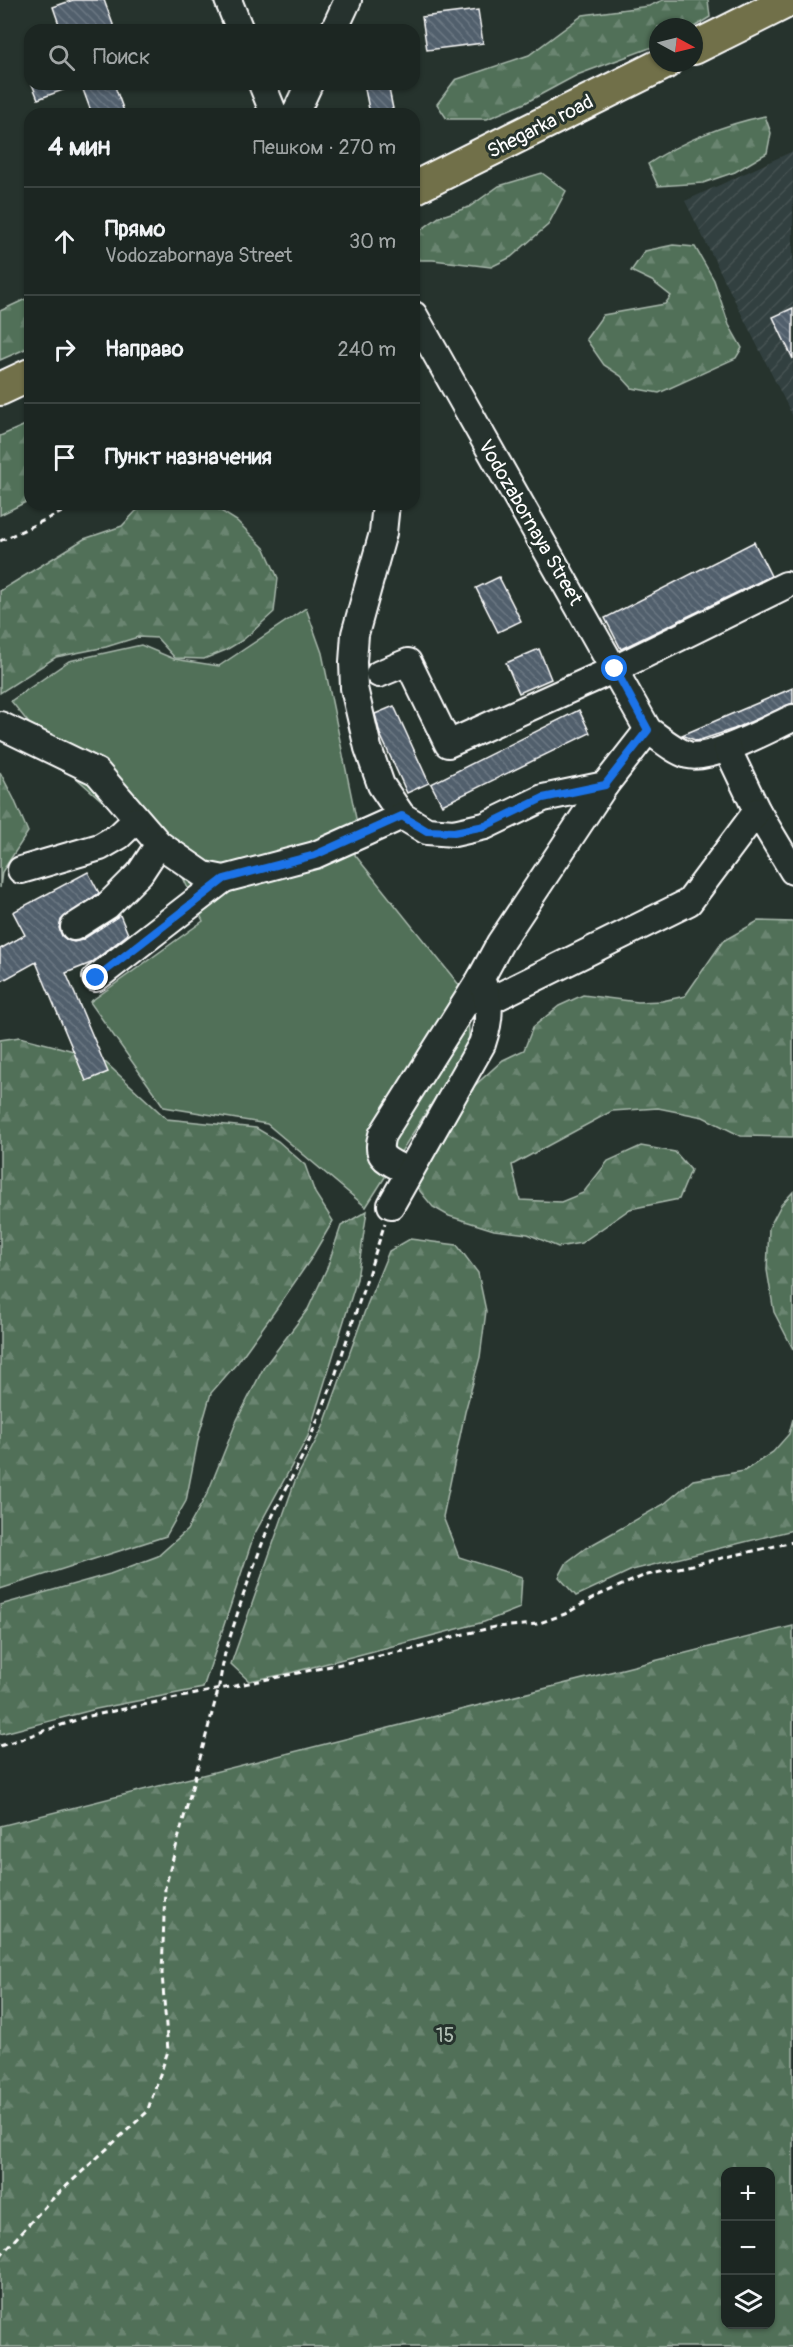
<!DOCTYPE html>
<html lang="ru">
<meta charset="utf-8">
<style>
:root{--surface:#1c2622;--page:#29322f;--text:#f1f3f6;--muted:#a0a5a5;--line:#3a4340}
body{margin:0;font-family:Pangolin,sans-serif;background:var(--page);color:var(--text)}
.controls{position:absolute;right:18px;bottom:18px;display:grid;overflow:hidden;border-radius:12px;box-shadow:0 2px 4px #0004}
.controls button{width:54px;height:54px;display:grid;place-items:center;padding:0;border:0;border-bottom:2px solid var(--line);background:var(--surface);color:var(--text);font:30px sans-serif}
.compass{position:absolute;left:649px;top:18px;width:54px;height:54px;border-radius:50%;background:var(--surface);box-shadow:0 2px 4px #0004;rotate:97deg}
.stop{position:absolute;width:18px;height:18px;margin:-14px;border:4px solid #1a73e8;border-radius:50%;background:#fff}
.stop.end{background:#1a73e8;border-color:#fff;box-shadow:0 2px 6px #0008}
.list{margin:0;padding:0;list-style:none}
h2{display:flex;justify-content:space-between;align-items:center;height:78px;margin:0;padding:0 24px;font-size:26px}
h2 small{font-size:20px;font-weight:400;color:var(--muted)}
.list li{display:grid;grid-template-columns:39px 1fr auto;gap:18px;align-items:center;box-sizing:border-box;height:108px;padding:0 24px;border-top:2px solid var(--line)}
.list b{display:block;font-size:22px;white-space:nowrap}
.list p{margin:0;font-size:20px;white-space:nowrap;color:var(--muted)}
.list em{font-size:20px;font-style:normal;color:var(--muted)}
.icon{flex:none;width:33px;height:33px;fill:none;stroke:currentColor;stroke-width:2;stroke-linecap:round;stroke-linejoin:round}
.map{position:relative;flex:none;width:793px;height:2347px;overflow:hidden}
.search{position:absolute;background:var(--surface);box-shadow:0 2px 4px #0004;left:24px;top:24px;width:396px;height:66px;display:flex;align-items:center;gap:15px;box-sizing:border-box;padding:0 21px;border-radius:18px;color:var(--muted);font-size:22px}
.panel{position:absolute;background:var(--surface);box-shadow:0 2px 4px #0004;left:24px;top:108px;width:396px;height:402px;border-radius:18px}
.map>svg:first-child{display:block}
.industrial{fill:url(#industrial-furrows)}
.forest{fill:url(#forest-firs);stroke:#a8b8ac;stroke-width:1.5;fill-rule:evenodd}
.garden{fill:#517058;stroke:#a8b8ac;stroke-width:1.5}
.building{fill:url(#building-back-hatch);stroke:#fff;stroke-width:1.5}
.lines{fill:none;stroke-linecap:round;stroke-linejoin:round}
.minor-casing{stroke:#fff;stroke-width:30}
.major-casing{stroke:#fff;stroke-width:36}
.path{stroke:#fff;stroke-width:3;stroke-dasharray:6 4.5;stroke-linecap:butt}
.minor{stroke:#26332d;stroke-width:26}
.major{stroke:#71704a;stroke-width:32}
.route{stroke:#1a73e8;stroke-width:8}
.labels{text-anchor:middle;stroke-width:6;stroke-linejoin:round;paint-order:stroke}
.street-label{font-size:20px;fill:#fff;stroke:#26332d}
.park-label{font-size:20px;fill:#b1bfb4;stroke:#26332d}
</style>
<div class="map">
<svg width="793" height="2347" viewBox="0 0 793 2347">
<defs>
<pattern id="industrial-furrows" width="10" height="10" patternUnits="userSpaceOnUse" patternTransform="scale(1.5)"><rect width="10" height="10" fill="#334040"/><path d="M-1 1l2-2M0 10L10 0M9 11l2-2" fill="none" stroke="#475353"/></pattern>
<pattern id="forest-firs" width="22" height="20" patternUnits="userSpaceOnUse" patternTransform="scale(1.5)"><rect width="22" height="20" fill="#517058"/><path d="M5 1l3.5 6h-7zM16 11l3.5 6h-7z" fill="#6b8571"/></pattern>
<pattern id="building-back-hatch" width="6" height="6" patternUnits="userSpaceOnUse" patternTransform="scale(1.5)"><rect width="6" height="6" fill="#515f6c"/><path d="M-1 5l2 2M0 0l6 6M5-1l2 2" fill="none" stroke="#6b7782"/></pattern>
</defs>
<rect width="100%" height="100%" fill="#26332d"/>
<filter id="ink" filterUnits="userSpaceOnUse"><feTurbulence type="fractalNoise" baseFrequency=".0167" numOctaves="2"/><feDisplacementMap in="SourceGraphic" scale="12" xChannelSelector="R" yChannelSelector="G"/><feConvolveMatrix kernelMatrix="1 2 1 2 8 2 1 2 1" color-interpolation-filters="sRGB"/></filter>
<g filter="url(#ink)">
<!-- industrial -->
<polygon class="industrial" points="793,151 793,417 685,201"/>
<!-- forest -->
<g class="forest">
<polygon points="663,0 708,0 710,17 694,27 658,27 658,45 577,75 525,103 487,119 447,119 437,104 455,80 529,55 583,15 649,6"/>
<path d="M765,116l6,17 -4,20 -32,19 -32,11 -45,3 -10,-22c34,-23 77,-40 117,-48z"/>
<polygon points="542,173 566,191 548,225 511,257 491,267 433,260 414,260 414,235 439,217 469,207 499,186"/>
<polygon points="673,245 695,247 714,280 729,325 742,348 736,358 659,393 632,388 621,376 604,365 586,339 603,315 665,304 671,296 652,281 631,271 645,251"/>
<polygon points="30,297 30,347 0,360 0,311"/>
<polygon points="30,423 30,500 0,515 0,436"/>
<polygon points="147,504 210,504 237,521 265,549 278,578 274,612 243,640 226,650 204,659 175,658 157,638 138,637 106,647 56,657 0,693 0,591 84,539 122,526 136,511"/>
<polygon points="0,772 14,799 28,832 2,872 0,888"/>
<polygon points="758,921 793,922 793,1137 741,1136 703,1117 658,1108 612,1111 512,1165 520,1200 561,1202 583,1193 608,1161 641,1146 675,1152 691,1170 679,1199 630,1209 581,1243 558,1247 528,1234 494,1230 449,1216 433,1207 410,1179 440,1117 503,1060 524,1050 533,1027 559,1006 583,995 638,1002 662,1001 685,996 723,941"/>
<polygon points="20,1037 70,1050 106,1063 167,1119 256,1128 278,1141 305,1165 315,1193 333,1221 310,1260 277,1308 238,1362 211,1393 199,1435 186,1501 166,1536 0,1589 0,1040"/>
<polygon points="793,1192 793,1349 774,1312 767,1270 769,1228 781,1205"/>
<polygon points="367,1211 357,1279 308,1436 254,1535 203,1688 96,1709 0,1734 0,1605 110,1574 158,1556 187,1530 208,1492 237,1420 264,1367 308,1309 327,1268 341,1226"/>
<polygon points="410,1239 457,1245 478,1273 486,1311 480,1357 465,1412 443,1517 459,1557 522,1577 520,1608 484,1622 286,1674 249,1681 231,1664 295,1481 323,1427 367,1305 389,1251"/>
<polygon points="793,1419 793,1530 632,1570 576,1596 559,1577 567,1562 586,1548 664,1504 693,1480 744,1471 773,1452 789,1434"/>
<path d="M793,1626v721h-793v-521zM726,2172h44v152h-44z"/>
</g>
<!-- garden -->
<polygon class="garden" points="306,608 322,653 359,833 355,855 468,996 469,1037 463,1054 366,1207 267,1124 164,1107 90,1002 203,921 179,869 65,768 11,701 69,661 141,645 174,659 219,666"/>
<!-- building -->
<g class="building">
<polygon points="73,0 104,0 115,30 61,30 53,7"/>
<polygon points="478,10 483,43 427,50 422,17"/>
<polygon points="32,84 74,84 74,86 38,99"/>
<polygon points="81,84 114,84 125,114 92,114"/>
<polygon points="364,84 388,84 393,109 370,114"/>
<polygon points="793,308 793,359 773,317"/>
<polygon points="754,542 771,576 621,649 605,618"/>
<polygon points="499,577 521,621 498,632 476,588"/>
<polygon points="539,649 551,679 519,693 506,663"/>
<polygon points="793,688 793,703 734,729 697,741 682,735"/>
<polygon points="394,706 429,783 407,793 380,734 375,714"/>
<polygon points="579,710 590,733 442,805 431,784"/>
<polygon points="88,872 99,893 61,920 59,928 62,936 67,940 74,942 82,940 120,915 128,934 91,963 66,973 108,1072 86,1081 36,962 0,982 0,949 25,935 13,912"/>
</g>
<g class="lines">
<defs>
<g id="minor">
<polyline points="228,0 240,30"/>
<polyline points="334,30 348,0"/>
<polyline points="262,84 274,114"/>
<polyline points="295,114 309,84"/>
<path d="M414,315l234,415c12,8 26,21 40,25 23,6 81,-26 105,-37"/>
<polyline points="386,504 383,533 355,634 353,662 354,688 368,748 381,785 402,816 427,831 454,833 485,826 543,798 605,785 648,730"/>
<polyline points="379,674 408,662 448,744 615,669 786,585"/>
<polyline points="0,725 97,772 159,844 204,875 224,879 315,855 402,816"/>
<polyline points="727,748 757,811 793,871"/>
<polyline points="21,870 100,847 119,836 136,820"/>
<polyline points="74,927 107,906 140,873 159,844"/>
<polyline points="96,978 224,879"/>
<polyline points="489,1001 689,902 757,811"/>
<path d="M409,1172c-19,-11 -35,-12 -27,-37l99,-157"/>
<path d="M391,1205l91,-161c9,-27 9,-39 -1,-66l19,-35 105,-158"/>
</g>
<g id="major">
<polyline points="694,48 790,0"/>
<polyline points="414,188 665,63"/>
<polyline points="0,389 30,375"/>
</g>
</defs>
<!-- minor casing -->
<use href="#minor" class="minor-casing"/>
<!-- major casing -->
<use href="#major" class="major-casing"/>
<!-- path -->
<g class="path">
<polyline points="0,541 79,504"/>
<polyline points="0,1746 85,1717 418,1648 456,1636 495,1627 537,1624 565,1614 599,1595 643,1576 793,1542"/>
<polyline points="0,2256 48,2203 147,2112 168,2051 162,1974 165,1888 218,1691 225,1653 243,1596 272,1517 304,1453 332,1385 385,1223"/>
</g>
<!-- minor -->
<use href="#minor" class="minor"/>
<!-- major -->
<use href="#major" class="major"/>
</g>
</g>
<g class="lines" filter="url(#ink)">
<!-- route -->
<polyline class="route" points="96,978 224,879 315,855 402,816 427,831 454,832 485,826 543,798 605,785 648,730 615,669"/>
</g>
<g class="labels">
<!-- street labels -->
<g class="street-label">
<text transform="translate(540 126) rotate(-27)" y="7">Shegarka road</text>
<text transform="translate(531 522) rotate(60)" y="7">Vodozabornaya Street</text>
</g>
<!-- park labels -->
<g class="park-label">
<text x="445" y="2042">15</text>
</g>
</g>
</svg>
<div class="controls">
<button>+</button>
<button>−</button>
<button><svg class="icon" aria-label="layers" viewBox="0 0 24 24"><path d="M12 4l9 5-9 5-9-5zM3 14l9 5 9-5"/></svg></button>
</div>
<svg class="compass" viewBox="-18 -18 36 36"><path d="M0-13l5 13h-10z" fill="#e53935"/><path d="M0 13l5-13h-10z" fill="#a0a5a5"/></svg>
<div class="stop" style="left:615px;top:669px"></div>
<div class="stop end" style="left:96px;top:978px"></div>
<div class="search"><svg class="icon" aria-label="search" viewBox="0 0 24 24"><circle cx="10" cy="10" r="6"/><path d="M15 15l6 6"/></svg>Поиск</div>
<section class="panel">
<h2>4 мин<small>Пешком · 270 m</small></h2>
<ul class="list">
<li><svg class="icon" aria-label="ahead" viewBox="0 0 24 24"><path d="M12 20V5M6 11l6-6 6 6"/></svg><div><b>Прямо</b><p>Vodozabornaya Street</p></div><em>30 m</em></li>
<li><svg class="icon" aria-label="right" viewBox="0 0 24 24"><path d="M7 20v-9h11M14 6l5 5-5 5"/></svg><div><b>Направо</b></div><em>240 m</em></li>
<li><svg class="icon" aria-label="arrive" viewBox="0 0 24 24"><path d="M6 21V4h12l-3 4 3 4H6"/></svg><div><b>Пункт назначения</b></div></li>
</ul>
</section>
</div>
